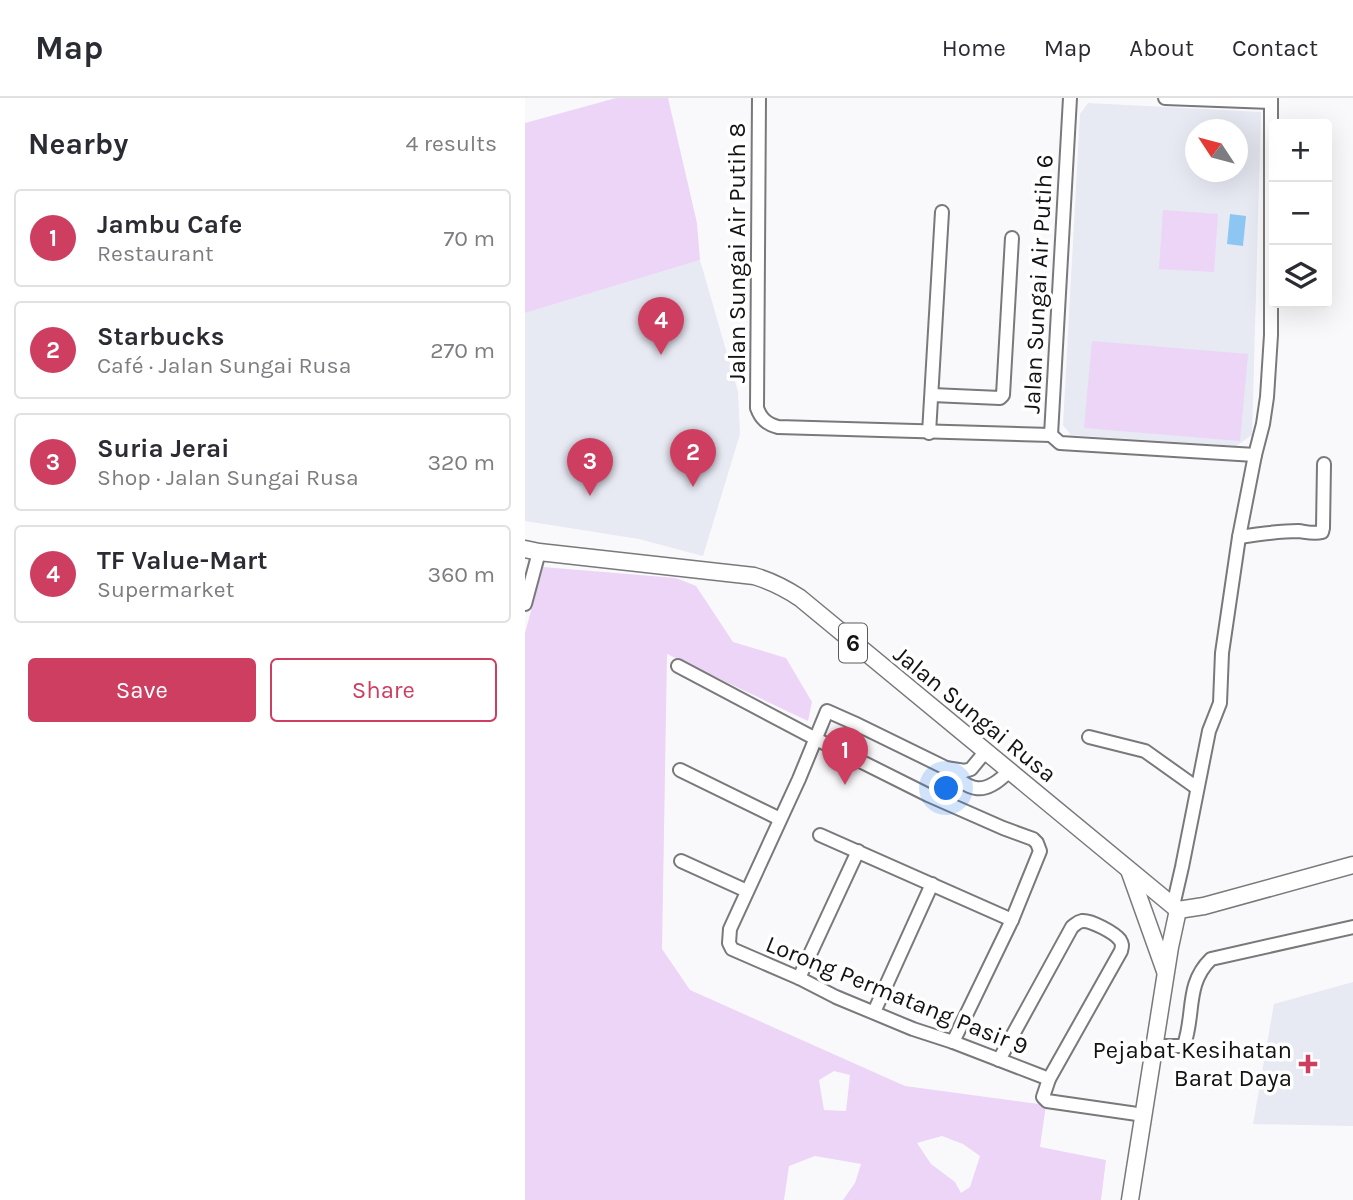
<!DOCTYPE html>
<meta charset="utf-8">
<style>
:root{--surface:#fff;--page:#f7f7f7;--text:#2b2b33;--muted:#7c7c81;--line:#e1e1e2;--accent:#cd3e61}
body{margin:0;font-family:Karla,sans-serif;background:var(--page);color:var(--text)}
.controls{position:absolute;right:21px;top:21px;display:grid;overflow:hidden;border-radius:7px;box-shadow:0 7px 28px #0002}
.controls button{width:63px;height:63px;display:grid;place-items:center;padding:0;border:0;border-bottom:2px solid var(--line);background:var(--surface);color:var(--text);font:35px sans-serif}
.compass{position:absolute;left:660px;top:21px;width:63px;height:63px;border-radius:50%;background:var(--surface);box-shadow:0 7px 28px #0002;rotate:306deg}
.you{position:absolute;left:422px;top:691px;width:24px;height:24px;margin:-18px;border:5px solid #fff;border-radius:50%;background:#1a73e8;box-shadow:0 0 0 10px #1a73e833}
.badge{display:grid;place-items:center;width:46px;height:46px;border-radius:50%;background:var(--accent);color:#fff;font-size:23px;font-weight:700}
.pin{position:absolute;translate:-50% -58px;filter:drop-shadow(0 2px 4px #0008)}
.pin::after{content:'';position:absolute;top:37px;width:24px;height:21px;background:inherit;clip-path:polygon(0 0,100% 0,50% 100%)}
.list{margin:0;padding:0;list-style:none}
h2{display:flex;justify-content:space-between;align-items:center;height:91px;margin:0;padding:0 28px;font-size:30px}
h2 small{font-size:23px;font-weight:400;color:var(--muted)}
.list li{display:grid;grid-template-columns:46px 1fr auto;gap:21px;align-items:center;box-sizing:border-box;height:98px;margin:0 14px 14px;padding:0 14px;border:2px solid var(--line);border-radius:7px}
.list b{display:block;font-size:26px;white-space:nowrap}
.list p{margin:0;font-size:23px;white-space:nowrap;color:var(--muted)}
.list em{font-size:23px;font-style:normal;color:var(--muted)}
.actions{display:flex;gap:14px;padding:21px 28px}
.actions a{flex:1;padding:16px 0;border:2px solid var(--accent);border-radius:7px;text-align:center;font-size:24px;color:var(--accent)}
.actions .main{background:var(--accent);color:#fff}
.icon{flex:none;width:38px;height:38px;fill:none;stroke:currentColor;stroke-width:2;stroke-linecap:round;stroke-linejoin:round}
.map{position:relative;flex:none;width:828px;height:1102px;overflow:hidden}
header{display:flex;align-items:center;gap:42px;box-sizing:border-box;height:98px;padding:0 35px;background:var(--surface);border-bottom:2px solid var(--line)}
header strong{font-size:33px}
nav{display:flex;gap:38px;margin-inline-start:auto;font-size:24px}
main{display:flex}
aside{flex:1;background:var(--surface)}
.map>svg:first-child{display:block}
.built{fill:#e7e9f3;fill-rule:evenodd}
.green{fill:#ecd5f6;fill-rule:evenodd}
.water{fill:#8ec6f3}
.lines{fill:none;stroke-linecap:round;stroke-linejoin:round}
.minor-casing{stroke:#79797c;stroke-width:16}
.major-casing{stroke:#79797c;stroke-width:19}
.minor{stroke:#fff;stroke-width:12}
.major{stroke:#fff;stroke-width:16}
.poi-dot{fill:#cd3e61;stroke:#fff;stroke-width:2.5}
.labels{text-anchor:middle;stroke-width:7;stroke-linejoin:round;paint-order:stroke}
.shield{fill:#fff;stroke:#5a5a5a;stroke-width:2}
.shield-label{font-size:23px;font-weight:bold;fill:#131314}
.street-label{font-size:24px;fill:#131314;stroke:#fff}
.poi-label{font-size:24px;fill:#131314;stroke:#fff;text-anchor:end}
</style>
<header>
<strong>Map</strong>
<nav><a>Home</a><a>Map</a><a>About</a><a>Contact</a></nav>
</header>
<main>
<aside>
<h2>Nearby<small>4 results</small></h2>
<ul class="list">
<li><span class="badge">1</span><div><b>Jambu Cafe</b><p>Restaurant</p></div><em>70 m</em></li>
<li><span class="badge">2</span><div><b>Starbucks</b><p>Café · Jalan Sungai Rusa</p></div><em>270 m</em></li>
<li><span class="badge">3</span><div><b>Suria Jerai</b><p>Shop · Jalan Sungai Rusa</p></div><em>320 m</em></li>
<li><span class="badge">4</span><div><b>TF Value-Mart</b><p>Supermarket</p></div><em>360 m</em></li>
</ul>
<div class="actions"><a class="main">Save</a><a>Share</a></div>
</aside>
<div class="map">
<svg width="828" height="1102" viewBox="0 0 828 1102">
<rect width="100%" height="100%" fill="#f9f9fc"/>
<!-- built -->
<g class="built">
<path d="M563,5l173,9 -9,323 -16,11 -165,-11 -8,-10 17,-311zM670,32h42v42h-42z"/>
<polygon points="175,162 213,294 215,336 178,458 114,441 0,423 0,215"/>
<polygon points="828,884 828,1028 728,1026 749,906"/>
</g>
<!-- green -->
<g class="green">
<polygon points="91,0 143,0 172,125 175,162 0,215 0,25"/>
<polygon points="638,112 693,116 689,174 634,171"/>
<polygon points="567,243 723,256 715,343 559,330"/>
<path d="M18,469l133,11 20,8 37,56 53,16 26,44 -4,19 -141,-67 -5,295 28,41 215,96 141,19 -6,42 66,13 -5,40h-258l12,-17 6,-19 -46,-8 -26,10 -5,34h-259v-567zM309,973l16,4 -4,36 -22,-1 -5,-30zM417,1038l21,8 17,12 -10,31 -9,6 -6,-11 -24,-18 -14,-21z"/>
</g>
<!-- water -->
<polygon class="water" points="705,116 721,118 718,148 702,146"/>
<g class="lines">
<defs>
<g id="minor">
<path d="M234,0l-2,310c4,11 10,16 21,19l273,8"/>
<polyline points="640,0 746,4"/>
<polyline points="407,297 475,300 478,297 487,140"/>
<polyline points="404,335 417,114"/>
<polyline points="526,337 545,0"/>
<polyline points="526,337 535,345 730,357"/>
<path d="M714,439c20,-3 40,-6 59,-6 9,1 16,3 24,1l1,-4 1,-64"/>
<polyline points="0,506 14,454"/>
<polyline points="153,568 291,641 403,697 478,730 508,741 512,745 515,753 487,822 428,944"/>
<polyline points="564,639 620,653 672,690"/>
<polyline points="460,654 446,671 440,673 421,670 329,625 302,613 274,681 205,831 204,845 207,851 274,880 311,899 388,931 428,944 524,981"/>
<path d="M421,670c24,24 38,29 63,3"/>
<polyline points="155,672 255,721"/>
<polyline points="295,737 487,822"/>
<polyline points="156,763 222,793"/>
<polyline points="648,808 657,769 684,633 695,605 697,555 714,439 730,357 738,326 742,299 746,237 746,0"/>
<polyline points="274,880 333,753"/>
<polyline points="349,914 407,786"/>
<path d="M630,948h27l2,-1c11,-31 1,-61 27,-86l142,-32"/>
<path d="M474,962l73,-133c4,-3 5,-5 10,-6 9,-1 33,12 38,19 3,5 2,6 1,11l-72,128 -6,18 4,4 97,14"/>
</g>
<g id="major">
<path d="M0,451l14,3 215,24c17,5 31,12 46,22l378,312"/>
<polyline points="604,772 640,873"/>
<polyline points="653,812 679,808 828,767"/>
<polyline points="605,1102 645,849 653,812"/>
</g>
</defs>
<!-- minor casing -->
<use href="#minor" class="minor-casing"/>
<!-- major casing -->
<use href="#major" class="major-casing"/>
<!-- minor -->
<use href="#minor" class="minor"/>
<!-- major -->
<use href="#major" class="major"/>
</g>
<!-- markers -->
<path class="poi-dot" d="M779.5 955.5h7v7h7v7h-7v7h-7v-7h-7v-7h7z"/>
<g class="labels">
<!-- shield labels -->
<rect class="shield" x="314" y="525.5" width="28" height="39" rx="5"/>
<g class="shield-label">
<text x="328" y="553">6</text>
</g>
<!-- street labels -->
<g class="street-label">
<text transform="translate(212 155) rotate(-90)" y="8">Jalan Sungai Air Putih 8</text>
<text transform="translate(513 186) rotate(-87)" y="8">Jalan Sungai Air Putih 6</text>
<text transform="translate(450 616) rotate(39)" y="8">Jalan Sungai Rusa</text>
<text transform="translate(372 897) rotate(22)" y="8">Lorong Permatang Pasir 9</text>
</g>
<!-- poi labels -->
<g class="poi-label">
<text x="767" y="960">Pejabat Kesihatan<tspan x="767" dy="28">Barat Daya</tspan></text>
</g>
</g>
</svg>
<div class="controls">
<button>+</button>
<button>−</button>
<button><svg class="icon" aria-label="layers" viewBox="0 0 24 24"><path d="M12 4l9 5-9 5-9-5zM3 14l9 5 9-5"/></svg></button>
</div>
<svg class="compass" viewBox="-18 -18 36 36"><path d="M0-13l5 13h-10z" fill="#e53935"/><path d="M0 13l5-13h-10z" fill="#7c7c81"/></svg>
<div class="you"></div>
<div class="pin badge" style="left:320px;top:687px">1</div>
<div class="pin badge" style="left:168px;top:389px">2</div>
<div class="pin badge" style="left:65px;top:398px">3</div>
<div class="pin badge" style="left:136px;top:257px">4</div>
</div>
</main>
